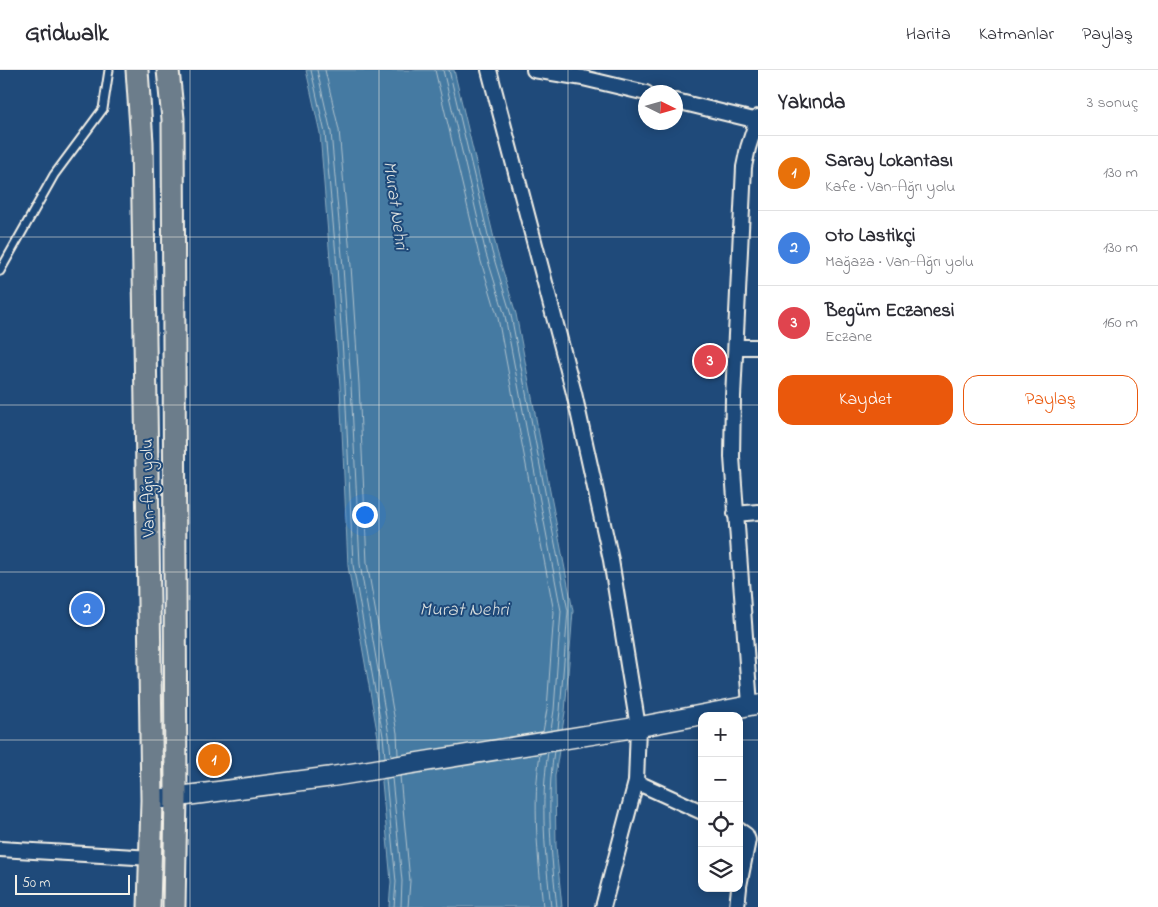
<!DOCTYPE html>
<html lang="tr">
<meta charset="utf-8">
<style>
:root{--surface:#fff;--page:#f7f7f7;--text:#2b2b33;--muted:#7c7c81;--line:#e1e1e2;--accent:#ea580c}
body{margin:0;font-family:"Indie Flower",sans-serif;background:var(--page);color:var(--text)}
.controls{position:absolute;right:15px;bottom:15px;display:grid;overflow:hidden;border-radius:10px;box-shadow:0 2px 12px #0003}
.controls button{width:45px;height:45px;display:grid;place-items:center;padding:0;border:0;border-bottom:1px solid var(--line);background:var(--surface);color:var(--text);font:25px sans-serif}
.compass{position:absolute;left:638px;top:15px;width:45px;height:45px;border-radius:50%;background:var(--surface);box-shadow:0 2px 12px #0003;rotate:95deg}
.scale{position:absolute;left:15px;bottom:12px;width:115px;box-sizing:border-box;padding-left:5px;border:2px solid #f4f1e8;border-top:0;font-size:14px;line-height:18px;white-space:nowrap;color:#f4f1e8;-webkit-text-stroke:4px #1f4a7a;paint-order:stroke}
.you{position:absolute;left:364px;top:444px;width:18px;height:18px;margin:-12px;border:4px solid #fff;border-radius:50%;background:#1a73e8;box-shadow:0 0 0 8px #1a73e833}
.badge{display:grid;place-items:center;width:32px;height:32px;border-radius:50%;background:var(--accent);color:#fff;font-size:16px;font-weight:700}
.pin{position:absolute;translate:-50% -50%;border:2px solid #fff;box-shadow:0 1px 5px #0006}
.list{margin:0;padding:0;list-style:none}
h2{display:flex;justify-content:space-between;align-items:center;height:65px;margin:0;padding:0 20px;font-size:21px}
h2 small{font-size:16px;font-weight:400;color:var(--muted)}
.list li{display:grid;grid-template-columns:32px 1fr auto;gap:15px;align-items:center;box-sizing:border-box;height:75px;padding:0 20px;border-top:1px solid var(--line)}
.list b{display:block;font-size:19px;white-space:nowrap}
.list p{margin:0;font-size:16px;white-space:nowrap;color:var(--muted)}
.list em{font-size:16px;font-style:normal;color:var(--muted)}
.actions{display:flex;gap:10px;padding:15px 20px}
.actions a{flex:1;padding:11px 0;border:1px solid var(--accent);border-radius:15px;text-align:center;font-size:18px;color:var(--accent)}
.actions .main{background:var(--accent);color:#fff}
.icon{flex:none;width:28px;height:28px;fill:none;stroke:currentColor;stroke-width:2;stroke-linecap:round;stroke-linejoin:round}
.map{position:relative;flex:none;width:758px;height:837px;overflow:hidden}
header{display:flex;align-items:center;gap:30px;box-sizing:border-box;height:70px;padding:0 25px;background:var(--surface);border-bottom:1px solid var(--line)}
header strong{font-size:24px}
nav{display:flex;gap:28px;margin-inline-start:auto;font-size:18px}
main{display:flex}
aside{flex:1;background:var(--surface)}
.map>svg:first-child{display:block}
.water{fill:#457aa2;stroke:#8baabe}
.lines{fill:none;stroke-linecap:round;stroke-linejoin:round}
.shore{stroke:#aec1cc;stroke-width:1}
.service-casing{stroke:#f4f1e8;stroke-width:11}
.minor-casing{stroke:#f4f1e8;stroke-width:18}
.secondary-casing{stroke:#f4f1e8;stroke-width:22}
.primary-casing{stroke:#f4f1e8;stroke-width:25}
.service{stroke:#1f4a7a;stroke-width:7}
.minor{stroke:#1f4a7a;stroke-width:14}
.secondary{stroke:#1f4a7a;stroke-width:19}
.primary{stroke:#6c7d8b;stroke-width:21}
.grid{fill:none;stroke:#f4f1e8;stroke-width:1;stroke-opacity:0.55}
.labels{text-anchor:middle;stroke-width:4;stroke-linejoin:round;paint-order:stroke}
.street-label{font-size:18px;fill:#f4f1e8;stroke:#1f4a7a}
.water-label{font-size:19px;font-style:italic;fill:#dadfde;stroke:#1f4a7a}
</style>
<header>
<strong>Gridwalk</strong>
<nav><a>Harita</a><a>Katmanlar</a><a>Paylaş</a></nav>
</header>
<main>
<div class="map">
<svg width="758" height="837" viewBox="0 0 758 837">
<rect width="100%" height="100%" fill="#1f4a7a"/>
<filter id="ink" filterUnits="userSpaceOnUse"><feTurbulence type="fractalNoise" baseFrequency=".02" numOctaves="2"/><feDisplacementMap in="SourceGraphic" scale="10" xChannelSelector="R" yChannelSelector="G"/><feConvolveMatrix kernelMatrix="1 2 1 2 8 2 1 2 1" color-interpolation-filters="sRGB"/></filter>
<g filter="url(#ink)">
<!-- water -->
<polygon class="water" points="306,0 454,0 497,181 516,244 573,541 565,642 555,706 556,776 562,837 389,837 391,812 378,667 348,496 340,316 320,63"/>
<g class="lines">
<!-- shore -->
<g class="shore">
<polyline points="311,0 325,63 337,197 345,315 353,495 383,666 385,687"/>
<polyline points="317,0 331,62 343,197 351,315 360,494 389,665 391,686"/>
<polyline points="325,0 339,60 351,196 359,314 367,493 397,663 398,685"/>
<polyline points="435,0 479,185 498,248 554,542 547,639 543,662"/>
<polyline points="443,0 486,184 505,246 561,541 554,640 551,660"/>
<polyline points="449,0 492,182 511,245 568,541 560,641 558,659"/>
<path d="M554,681c-8,52 -3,104 3,156"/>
<path d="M548,682c-8,52 -3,104 3,155"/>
<path d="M540,684c-8,50 -2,102 3,153"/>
<polyline points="400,706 410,811 408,837"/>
<polyline points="392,708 402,811 401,837"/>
<polyline points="386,709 396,812 394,837"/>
</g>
<defs>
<polyline id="service" points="0,201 54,105 103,39 109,0"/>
<g id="minor">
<polyline points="489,0 574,323 611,490 638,657 636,712 603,837"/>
<polyline points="534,0 583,8 646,23"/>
<polyline points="676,31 758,51"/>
<polyline points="736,277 758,277"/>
<polyline points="735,444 758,442"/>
<polyline points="750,635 732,387 733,327 744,97 748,78 758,47"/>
<polyline points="636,712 702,742"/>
<polyline points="739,760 746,765 748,770 739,816"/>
<polyline points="0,779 152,788"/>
<polyline points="737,837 739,818"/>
</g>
<polyline id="secondary" points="152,730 329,707 638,657 758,634"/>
<g id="primary">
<polyline points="137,0 142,72 152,730 149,837"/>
<polyline points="168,0 173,49 176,727 174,837"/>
</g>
</defs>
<!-- service casing -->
<use href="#service" class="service-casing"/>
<!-- minor casing -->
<use href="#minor" class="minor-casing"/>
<!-- secondary casing -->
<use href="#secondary" class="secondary-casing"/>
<!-- primary casing -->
<use href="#primary" class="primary-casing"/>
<!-- service -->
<use href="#service" class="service"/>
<!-- minor -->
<use href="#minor" class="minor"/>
<!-- secondary -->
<use href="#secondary" class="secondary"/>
<!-- primary -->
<use href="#primary" class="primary"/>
</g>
</g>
<!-- grid -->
<path class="grid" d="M190,0v837M379,0v837M568,0v837M0,167h758M0,335h758M0,502h758M0,670h702M739,670h19"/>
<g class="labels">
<!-- street labels -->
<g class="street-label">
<text transform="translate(147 418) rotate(-91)" y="6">Van-Ağrı yolu</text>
</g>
<!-- water labels -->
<g class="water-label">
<text transform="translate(397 135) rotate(82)" y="7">Murat Nehri</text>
<text x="464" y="545">Murat Nehri</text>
</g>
</g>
</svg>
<div class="controls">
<button>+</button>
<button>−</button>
<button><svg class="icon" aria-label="locate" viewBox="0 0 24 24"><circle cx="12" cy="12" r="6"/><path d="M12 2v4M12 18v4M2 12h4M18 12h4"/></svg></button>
<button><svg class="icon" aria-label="layers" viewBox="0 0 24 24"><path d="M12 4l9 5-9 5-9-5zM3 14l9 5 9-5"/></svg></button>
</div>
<svg class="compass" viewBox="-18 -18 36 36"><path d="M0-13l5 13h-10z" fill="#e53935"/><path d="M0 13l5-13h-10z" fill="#7c7c81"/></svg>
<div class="scale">50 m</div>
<div class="you"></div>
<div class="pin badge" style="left:214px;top:690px;background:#e8710a">1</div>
<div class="pin badge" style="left:87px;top:539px;background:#3f7fe0">2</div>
<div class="pin badge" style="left:710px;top:291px;background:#e0444e">3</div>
</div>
<aside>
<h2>Yakında<small>3 sonuç</small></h2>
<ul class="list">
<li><span class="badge" style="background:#e8710a">1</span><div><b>Saray Lokantası</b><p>Kafe · Van-Ağrı yolu</p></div><em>130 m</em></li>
<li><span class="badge" style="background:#3f7fe0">2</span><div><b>Oto Lastikçi</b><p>Mağaza · Van-Ağrı yolu</p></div><em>130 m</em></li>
<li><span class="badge" style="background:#e0444e">3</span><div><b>Begüm Eczanesi</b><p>Eczane</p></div><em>160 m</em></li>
</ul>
<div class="actions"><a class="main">Kaydet</a><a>Paylaş</a></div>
</aside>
</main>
